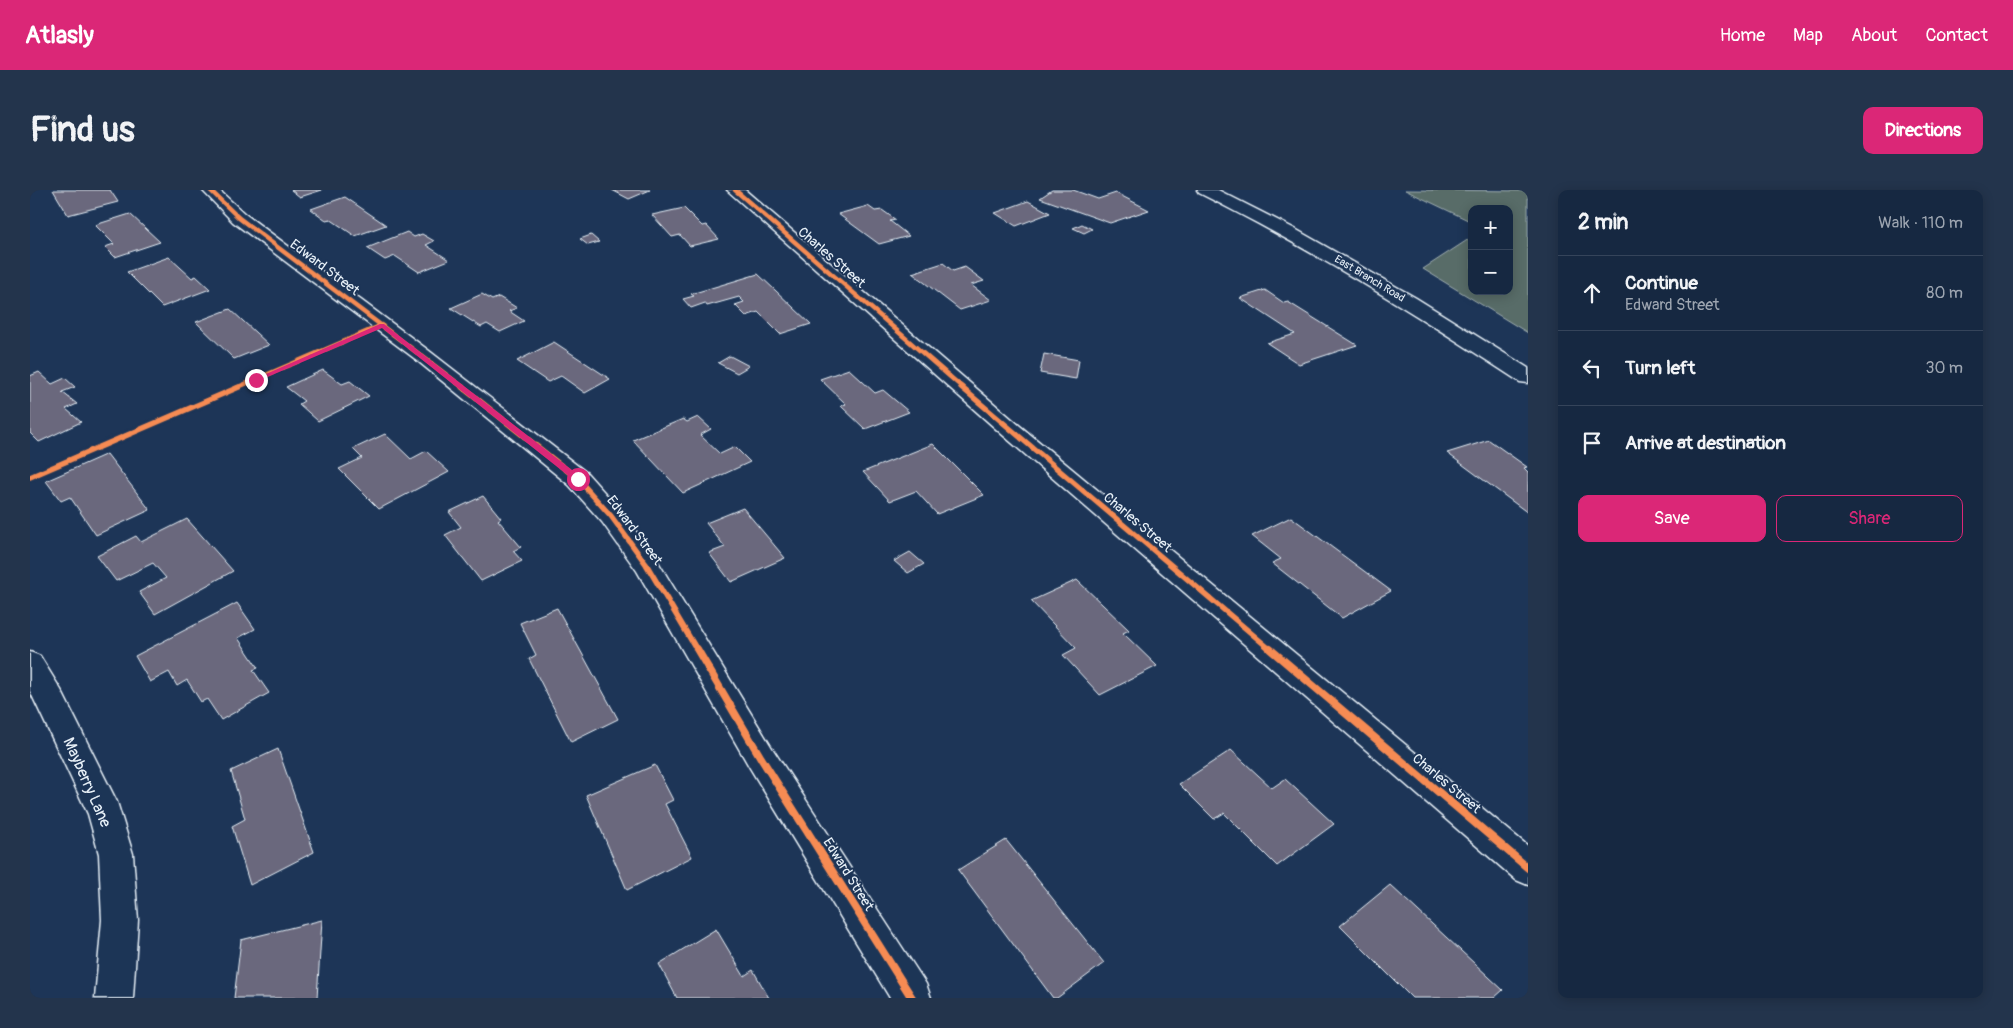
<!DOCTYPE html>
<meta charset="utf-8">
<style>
:root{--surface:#162841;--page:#23344c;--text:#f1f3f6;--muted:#9ea6b1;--line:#35445a;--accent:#db2777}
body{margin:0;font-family:Pangolin,sans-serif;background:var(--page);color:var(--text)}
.controls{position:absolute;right:15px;top:15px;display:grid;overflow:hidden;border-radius:10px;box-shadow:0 2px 12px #0003}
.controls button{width:45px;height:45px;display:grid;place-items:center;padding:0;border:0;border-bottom:1px solid var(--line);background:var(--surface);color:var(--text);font:25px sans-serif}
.stop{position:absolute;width:15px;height:15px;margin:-11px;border:4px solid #db2777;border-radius:50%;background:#fff}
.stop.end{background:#db2777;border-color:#fff;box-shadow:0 1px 5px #0008}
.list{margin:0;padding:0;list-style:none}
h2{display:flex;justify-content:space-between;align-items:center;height:65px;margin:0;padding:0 20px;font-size:21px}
h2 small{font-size:16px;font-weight:400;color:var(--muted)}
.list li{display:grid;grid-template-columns:32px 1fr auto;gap:15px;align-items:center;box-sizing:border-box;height:75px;padding:0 20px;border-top:1px solid var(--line)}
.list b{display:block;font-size:19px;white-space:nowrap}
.list p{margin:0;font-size:16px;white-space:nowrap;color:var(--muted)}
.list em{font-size:16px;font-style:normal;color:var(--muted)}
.actions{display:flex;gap:10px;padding:15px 20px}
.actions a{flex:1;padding:11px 0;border:1px solid var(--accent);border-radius:10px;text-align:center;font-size:18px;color:var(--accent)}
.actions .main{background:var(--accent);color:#fff}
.icon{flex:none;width:28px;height:28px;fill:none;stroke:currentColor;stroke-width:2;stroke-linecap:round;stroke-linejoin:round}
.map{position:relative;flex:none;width:1498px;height:808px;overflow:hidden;border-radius:10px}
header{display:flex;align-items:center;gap:30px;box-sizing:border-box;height:70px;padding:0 25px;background:var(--accent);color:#fff}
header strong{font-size:24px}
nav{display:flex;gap:28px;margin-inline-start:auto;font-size:18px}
.intro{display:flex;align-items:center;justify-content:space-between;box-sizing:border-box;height:120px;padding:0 30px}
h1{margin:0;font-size:35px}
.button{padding:12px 22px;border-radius:10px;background:var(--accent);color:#fff;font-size:18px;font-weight:700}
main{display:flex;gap:30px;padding:0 30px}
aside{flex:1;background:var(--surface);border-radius:10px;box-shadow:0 2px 12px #0003}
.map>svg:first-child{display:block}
.green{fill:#586c68;stroke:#a0aeb0}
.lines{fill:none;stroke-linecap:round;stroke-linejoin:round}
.stream{fill:#87a1b8;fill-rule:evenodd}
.building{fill:#6a687d;stroke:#e8f1f8}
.street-casing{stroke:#e8f1f8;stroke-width:3}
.secondary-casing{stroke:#e8f1f8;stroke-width:3}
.street{fill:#1d3557;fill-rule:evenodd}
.secondary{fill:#1d3557;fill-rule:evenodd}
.cycleway-far2-casing{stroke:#1d3557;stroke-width:6}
.cycleway-far1-casing{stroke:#1d3557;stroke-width:9}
.cycleway-casing{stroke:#1d3557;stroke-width:11}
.cycleway-far2{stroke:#f68b52;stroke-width:4.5}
.cycleway-far1{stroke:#f68b52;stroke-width:5.5}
.cycleway{stroke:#f68b52;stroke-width:8}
.route{fill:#db2777}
.labels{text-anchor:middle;stroke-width:4;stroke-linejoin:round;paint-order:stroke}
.far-street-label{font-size:11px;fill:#e8f1f8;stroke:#1d3557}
.street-label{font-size:14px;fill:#e8f1f8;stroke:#1d3557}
.near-street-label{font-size:16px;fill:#e8f1f8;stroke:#1d3557}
</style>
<header>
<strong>Atlasly</strong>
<nav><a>Home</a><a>Map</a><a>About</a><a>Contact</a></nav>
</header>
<div class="intro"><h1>Find us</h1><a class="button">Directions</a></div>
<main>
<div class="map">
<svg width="1498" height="808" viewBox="0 0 1498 808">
<rect width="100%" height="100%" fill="#1d3557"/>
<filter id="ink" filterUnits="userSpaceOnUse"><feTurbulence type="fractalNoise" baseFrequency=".02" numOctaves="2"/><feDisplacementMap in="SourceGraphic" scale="10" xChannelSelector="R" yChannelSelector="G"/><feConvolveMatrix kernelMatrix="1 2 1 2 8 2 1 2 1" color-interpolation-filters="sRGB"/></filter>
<g filter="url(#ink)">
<!-- green -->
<polygon class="green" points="1375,0 1498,1 1498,143 1393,79 1442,47 1442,101 1479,101 1479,19 1442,19 1442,32"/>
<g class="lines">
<!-- stream -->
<polygon class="stream" points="1493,0 1498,0 1498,3"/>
</g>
<!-- building -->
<g class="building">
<polygon points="23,0 80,0 88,12 38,25"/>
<polygon points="261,0 292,0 270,7"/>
<polygon points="582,0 620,0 599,9"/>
<polygon points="1022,0 1043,0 1068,9 1086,3 1119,20 1080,33 1010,8"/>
<polygon points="315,7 356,35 325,46 300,29 296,30 281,19"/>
<polygon points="998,11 1020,23 986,36 965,23"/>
<polygon points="838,16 845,21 852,20 866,30 860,31 879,46 849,54 808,24"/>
<polygon points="654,18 672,36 676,35 689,49 660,56 650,45 642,47 622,25"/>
<polygon points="100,24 130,52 85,67 75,57 84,54 65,35"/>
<polygon points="1052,34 1062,39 1054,43 1043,38"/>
<polygon points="377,42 384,47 392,44 404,51 396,55 419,70 389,82 365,66 355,70 337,58"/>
<polygon points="561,45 569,52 558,55 550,49"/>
<polygon points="139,67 162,88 166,86 180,99 132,117 97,82"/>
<polygon points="913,73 923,81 935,77 954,91 941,95 961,110 930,120 882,83"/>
<polygon points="728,84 781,134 750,144 728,122 716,126 705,115 714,112 709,107 677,116 675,113 661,118 653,109 664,106 661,104"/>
<polygon points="1235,100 1254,113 1258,112 1327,155 1269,174 1237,153 1265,144 1210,108"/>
<polygon points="452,104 462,110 469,107 487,118 479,121 494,131 470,142 457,134 451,137 421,118"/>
<polygon points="200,119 239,155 204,169 166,132"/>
<polygon points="524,152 580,189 555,203 531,186 518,192 487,171"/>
<polygon points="1014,164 1049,170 1046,189 1010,183"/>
<polygon points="700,166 719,176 707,183 688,173"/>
<polygon points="819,179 845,203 853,200 879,222 835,239 811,216 816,214 790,189"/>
<polygon points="293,180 312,194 320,191 339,206 288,231 269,214 274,211 256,197"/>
<polygon points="9,182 22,194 35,188 45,197 32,202 47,214 36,219 51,232 9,252 0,243 0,186"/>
<polygon points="668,227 681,239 670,245 690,264 705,257 720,272 653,303 603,250 653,229 657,232"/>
<polygon points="355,244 381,269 396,261 419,282 349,319 309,279 332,268 323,259"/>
<polygon points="1459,250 1497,277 1494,278 1498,282 1498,323 1417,263"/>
<polygon points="903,254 954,305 907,324 886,301 860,311 833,282"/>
<polygon points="77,264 120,320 66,345 40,307 31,311 16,291"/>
<polygon points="453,306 471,328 468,330 491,357 483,361 492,371 451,391 415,345 431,337 419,322"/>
<polygon points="713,318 755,368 701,392 679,363 695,357 676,333"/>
<polygon points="1261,327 1361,401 1312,428 1242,373 1251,369 1222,346"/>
<polygon points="157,329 203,381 125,424 109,402 136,388 123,373 86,391 67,366 106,346 111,352"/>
<polygon points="880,362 894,374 878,383 864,371"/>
<polygon points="1047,390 1099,440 1093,443 1127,476 1070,505 1033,465 1046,458 1001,411"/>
<polygon points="207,413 225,439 208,448 228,478 223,480 239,503 191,530 177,509 171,512 157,490 147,496 139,482 120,492 105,466"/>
<polygon points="527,418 588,529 541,552 499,469 506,465 490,433"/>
<polygon points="248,559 284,662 220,695 202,636 215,629 201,581"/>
<polygon points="1201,560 1242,598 1255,589 1304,634 1247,676 1194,623 1184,629 1149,594"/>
<polygon points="625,575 643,610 635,614 662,667 597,700 556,605"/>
<polygon points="976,650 1074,773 1027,808 1023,808 928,680"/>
<polygon points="1360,695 1473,800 1464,808 1382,808 1310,736"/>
<polygon points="292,730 287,808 204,808 211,750"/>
<polygon points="686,739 714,786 723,780 739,808 647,808 629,774"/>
</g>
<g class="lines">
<defs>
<g id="street">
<polygon points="172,0 189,0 215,24 398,160 557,283 590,320 625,367 742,558 896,794 901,808 860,808 720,578 607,381 572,332 539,295 384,168 203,32"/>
<polygon points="697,0 715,0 990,236 1498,656 1498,695 1486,690 974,246"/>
<polygon points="0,462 10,466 31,500 87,612 103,664 108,730 103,808 65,808 72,730 69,664 58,624 0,501"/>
</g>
<path id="secondary" d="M1167,0h21l77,39 121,69 112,70v15l-8,-1c-104,-68 -209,-133 -321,-189z"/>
</defs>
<!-- street casing -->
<use href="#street" class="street-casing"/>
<!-- secondary casing -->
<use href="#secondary" class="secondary-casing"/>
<!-- street -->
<use href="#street" class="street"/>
<!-- secondary -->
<use href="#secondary" class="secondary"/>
<defs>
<g id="cycleway-far2">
<polyline points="180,0 209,28 434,198"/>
<polyline points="705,0 933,198"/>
<polyline points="206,198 352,135"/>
</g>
<g id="cycleway-far1">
<polyline points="432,197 548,289 581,326 616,374 667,460"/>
<polyline points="931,197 1241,460"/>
<polyline points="0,287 209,197"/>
</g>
<g id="cycleway">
<polyline points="667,459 731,568 882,808"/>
<polyline points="1240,459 1498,678"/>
</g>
</defs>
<!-- cycleway-far2 casing -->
<use href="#cycleway-far2" class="cycleway-far2-casing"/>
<!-- cycleway-far1 casing -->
<use href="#cycleway-far1" class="cycleway-far1-casing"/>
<!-- cycleway casing -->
<use href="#cycleway" class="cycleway-casing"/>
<!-- cycleway-far2 -->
<use href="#cycleway-far2" class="cycleway-far2"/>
<!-- cycleway-far1 -->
<use href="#cycleway-far1" class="cycleway-far1"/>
<!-- cycleway -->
<use href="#cycleway" class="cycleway"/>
</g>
</g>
<!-- route -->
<polygon class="route" points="350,134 354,134 551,287 551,291 545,291 352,138 228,191 222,190"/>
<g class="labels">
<!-- far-street labels -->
<g class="far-street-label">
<text transform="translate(1340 88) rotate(31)" y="4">East Branch Road</text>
</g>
<!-- street labels -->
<g class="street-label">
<text transform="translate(802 67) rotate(41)" y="5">Charles Street</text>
<text transform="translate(295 77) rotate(37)" y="5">Edward Street</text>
<text transform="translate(1108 332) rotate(40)" y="5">Charles Street</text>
<text transform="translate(605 340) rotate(53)" y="5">Edward Street</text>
<text transform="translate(1417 593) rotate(40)" y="5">Charles Street</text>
<text transform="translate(819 684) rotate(58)" y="5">Edward Street</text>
</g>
<!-- near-street labels -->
<g class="near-street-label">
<text transform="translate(58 592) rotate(66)" y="6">Mayberry Lane</text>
</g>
</g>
</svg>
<div class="controls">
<button>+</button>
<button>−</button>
</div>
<div class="stop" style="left:548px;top:289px"></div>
<div class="stop end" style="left:226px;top:190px"></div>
</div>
<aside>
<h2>2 min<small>Walk · 110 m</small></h2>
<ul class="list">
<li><svg class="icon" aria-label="ahead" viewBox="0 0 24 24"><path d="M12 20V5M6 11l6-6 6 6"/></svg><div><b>Continue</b><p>Edward Street</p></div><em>80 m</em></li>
<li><svg class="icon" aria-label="left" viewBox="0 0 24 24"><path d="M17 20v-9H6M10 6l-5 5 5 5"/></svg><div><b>Turn left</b></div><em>30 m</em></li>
<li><svg class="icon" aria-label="arrive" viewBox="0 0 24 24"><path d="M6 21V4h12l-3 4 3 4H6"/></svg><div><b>Arrive at destination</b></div></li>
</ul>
<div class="actions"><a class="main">Save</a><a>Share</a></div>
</aside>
</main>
